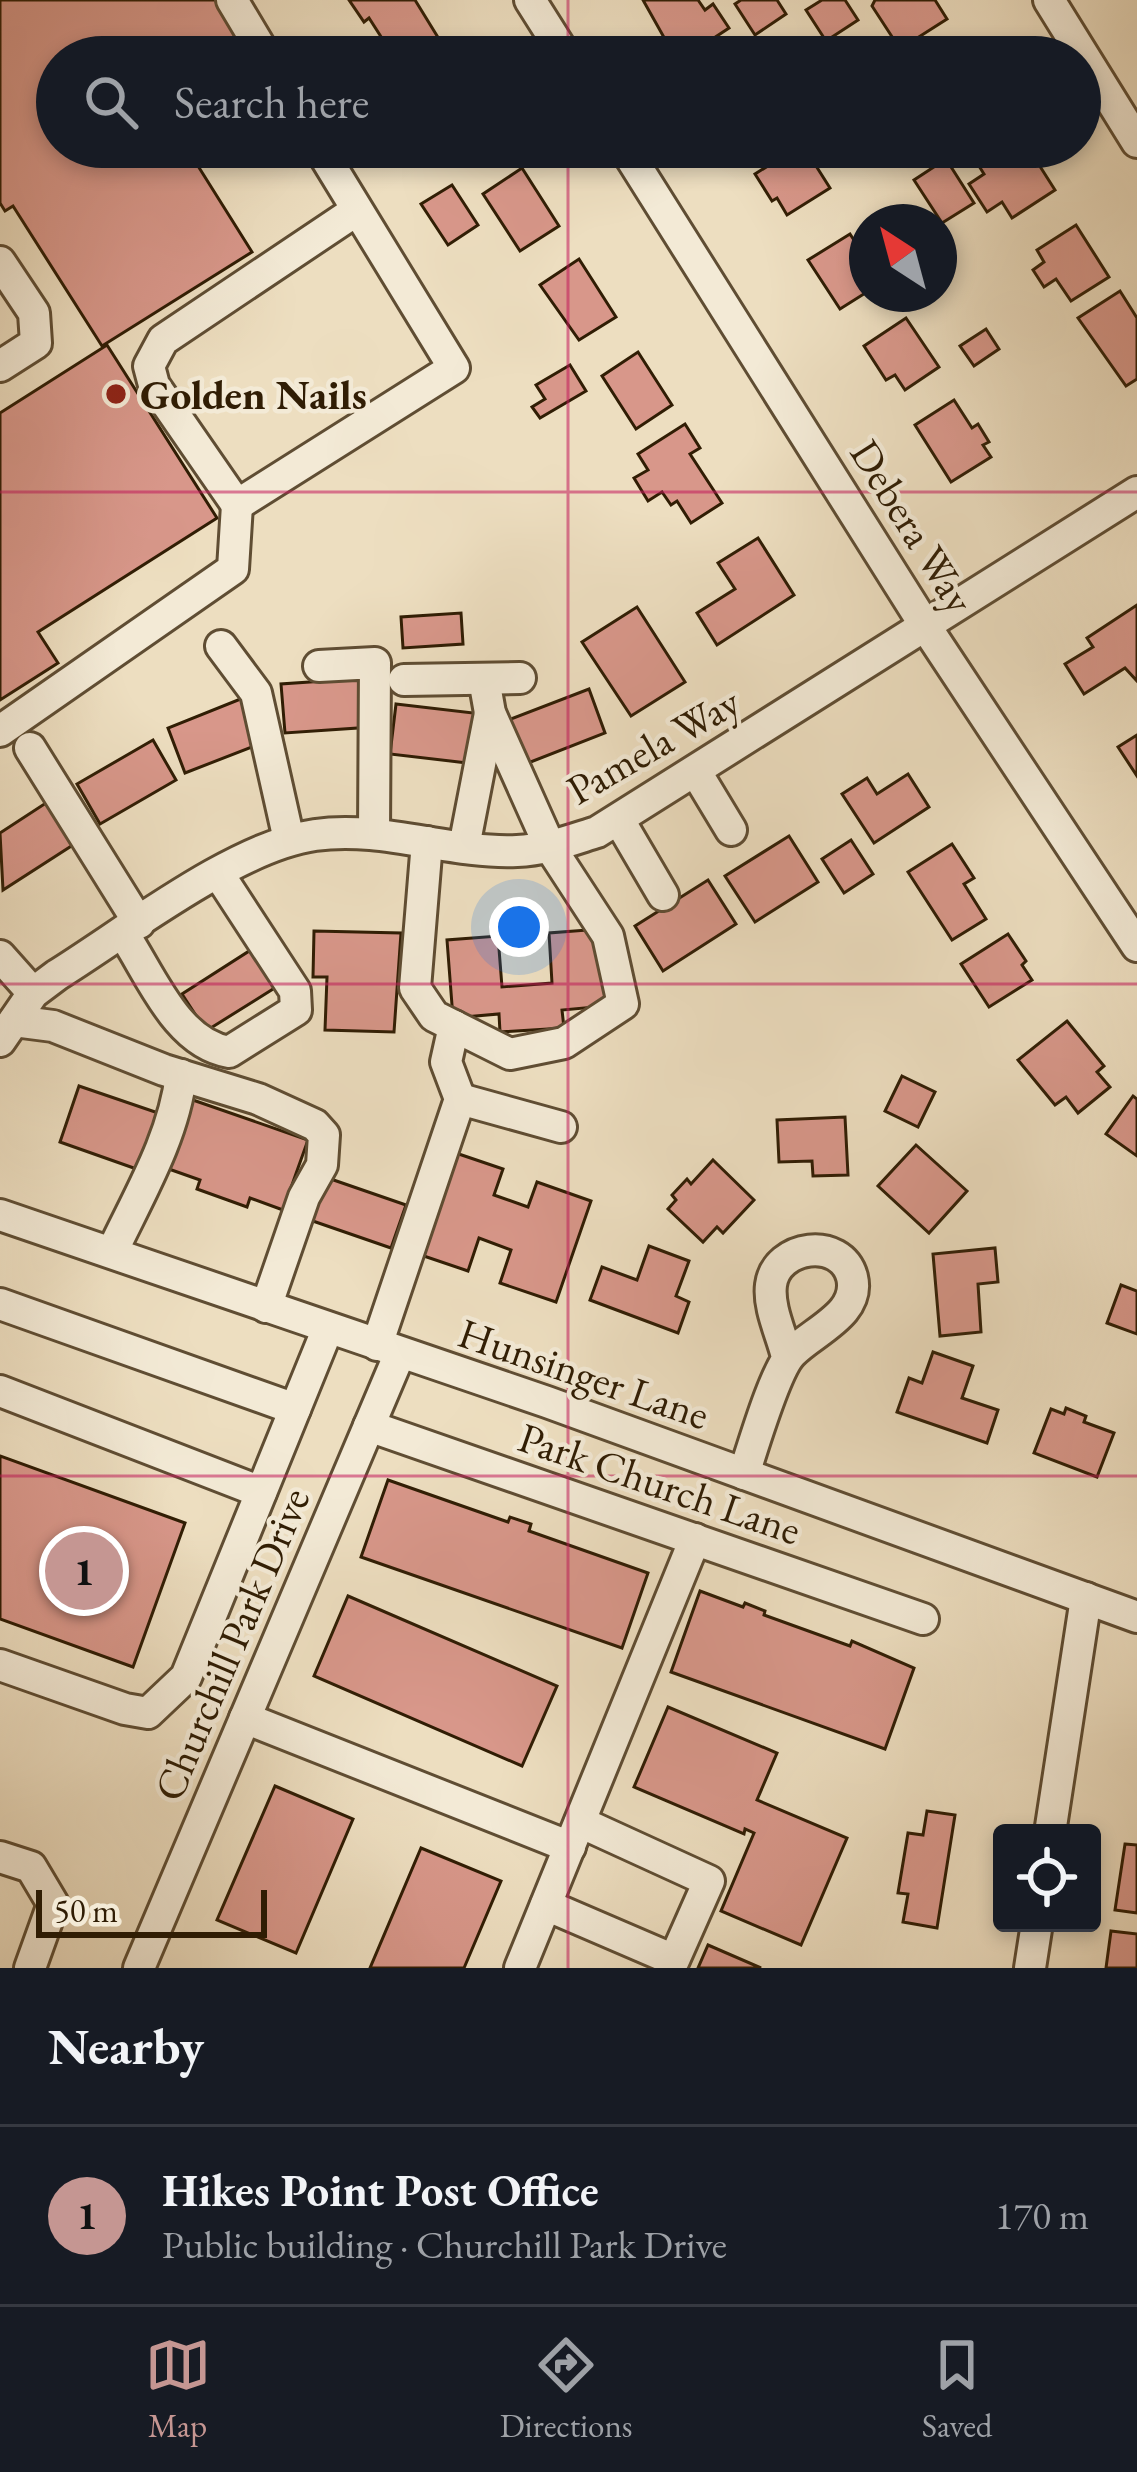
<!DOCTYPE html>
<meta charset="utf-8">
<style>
:root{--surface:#171b24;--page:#20242c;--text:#f1f3f6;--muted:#9ea1a6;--line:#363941;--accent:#c59692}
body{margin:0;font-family:"EB Garamond",serif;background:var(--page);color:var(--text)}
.controls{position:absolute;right:36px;bottom:36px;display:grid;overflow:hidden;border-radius:12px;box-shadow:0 6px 18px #0003}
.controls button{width:108px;height:108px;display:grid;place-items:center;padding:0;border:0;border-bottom:3px solid var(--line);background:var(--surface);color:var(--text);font:60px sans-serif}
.compass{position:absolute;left:849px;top:204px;width:108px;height:108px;border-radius:50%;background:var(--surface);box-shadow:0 6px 18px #0003;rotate:324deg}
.scale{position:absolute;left:36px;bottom:30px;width:231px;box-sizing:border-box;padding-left:12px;border:6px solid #301d04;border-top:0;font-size:33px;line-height:42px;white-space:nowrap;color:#301d04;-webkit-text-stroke:9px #f3ead6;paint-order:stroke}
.you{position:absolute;left:519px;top:927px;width:42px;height:42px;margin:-30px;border:9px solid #fff;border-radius:50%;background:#1a73e8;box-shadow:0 0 0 18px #1a73e833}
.badge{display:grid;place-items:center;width:78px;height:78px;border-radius:50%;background:var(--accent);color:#111;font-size:39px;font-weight:700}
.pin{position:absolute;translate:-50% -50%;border:6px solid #fff;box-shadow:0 3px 12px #0006}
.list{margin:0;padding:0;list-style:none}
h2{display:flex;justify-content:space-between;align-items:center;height:156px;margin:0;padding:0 48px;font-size:51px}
h2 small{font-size:39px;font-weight:400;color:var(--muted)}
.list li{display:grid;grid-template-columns:78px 1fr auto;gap:36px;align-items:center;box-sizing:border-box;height:180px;padding:0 48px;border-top:3px solid var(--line)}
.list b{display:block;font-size:45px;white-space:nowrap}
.list p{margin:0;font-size:39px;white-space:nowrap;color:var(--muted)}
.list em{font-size:39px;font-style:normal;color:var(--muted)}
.icon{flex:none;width:66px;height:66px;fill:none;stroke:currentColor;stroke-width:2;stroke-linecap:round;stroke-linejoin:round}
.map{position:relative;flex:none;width:1137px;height:1968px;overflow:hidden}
.search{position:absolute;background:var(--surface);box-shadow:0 6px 18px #0003;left:36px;right:36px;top:36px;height:132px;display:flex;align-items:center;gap:30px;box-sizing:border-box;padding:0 42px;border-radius:66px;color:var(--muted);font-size:45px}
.sheet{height:336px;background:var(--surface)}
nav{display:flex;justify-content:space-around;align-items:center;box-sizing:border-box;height:168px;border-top:3px solid var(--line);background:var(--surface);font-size:33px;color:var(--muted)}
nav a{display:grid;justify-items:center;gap:6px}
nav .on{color:var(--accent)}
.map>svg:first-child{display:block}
.building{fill:#d8978a;stroke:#301d04;stroke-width:3}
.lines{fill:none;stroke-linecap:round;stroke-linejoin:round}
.minor-casing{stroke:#5f4d33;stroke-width:36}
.minor{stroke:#f3ead6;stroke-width:30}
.grid{fill:none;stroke:#c2185b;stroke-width:3;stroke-opacity:0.55}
.poi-dot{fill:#8f2418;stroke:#f3ead6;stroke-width:4.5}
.labels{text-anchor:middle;stroke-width:9;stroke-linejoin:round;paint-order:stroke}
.poi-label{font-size:42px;font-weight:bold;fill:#301d04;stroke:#f3ead6;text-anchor:start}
.street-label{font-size:42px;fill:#301d04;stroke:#f3ead6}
</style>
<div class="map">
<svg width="1137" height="1968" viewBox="0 0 1137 1968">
<rect width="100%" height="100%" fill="#eddec0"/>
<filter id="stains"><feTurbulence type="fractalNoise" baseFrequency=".00167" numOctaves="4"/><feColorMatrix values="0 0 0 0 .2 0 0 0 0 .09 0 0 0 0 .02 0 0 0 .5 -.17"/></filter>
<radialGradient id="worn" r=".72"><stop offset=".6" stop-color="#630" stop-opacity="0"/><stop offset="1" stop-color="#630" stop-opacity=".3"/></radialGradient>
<!-- building -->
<g class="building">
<polygon points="0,0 219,0 255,57 57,57 57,147 210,147 193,158 252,252 102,346 13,206 5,211 0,203"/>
<polygon points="349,0 415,0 439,39 411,57 394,57 369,18 364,22"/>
<polygon points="643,0 698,0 705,10 713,4 729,28 685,57 675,57"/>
<polygon points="741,0 777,0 786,14 755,35 735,4"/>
<polygon points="822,0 845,0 858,20 826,41 806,10"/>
<polygon points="875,0 935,0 947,19 900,49 872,6"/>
<polygon points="798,147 804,147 830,188 787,215 777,198 772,201 755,174"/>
<polygon points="1009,147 1014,147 1024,163 1034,157 1055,190 1012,218 1002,202 987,212 969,184 984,174 979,166"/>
<polygon points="946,159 974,203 942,223 914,180"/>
<polygon points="522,168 559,226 520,251 483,194"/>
<polygon points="452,185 478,225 448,245 421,204"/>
<polygon points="1076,225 1109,277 1071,301 1056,279 1044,287 1033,270 1044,262 1037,250"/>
<polygon points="850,234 867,260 867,292 840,309 808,260"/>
<polygon points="579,259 616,317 579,340 540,285"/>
<polygon points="1120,291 1137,318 1137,379 1126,386 1078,318"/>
<polygon points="906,318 939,367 905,390 895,375 886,380 864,346"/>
<polygon points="986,329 999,349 974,366 960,346"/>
<polygon points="107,345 217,518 38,632 58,663 0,700 0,413"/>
<polygon points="638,352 672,405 636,429 602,376"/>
<polygon points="570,365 586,391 540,418 532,407 545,399 536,385"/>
<polygon points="954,400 972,428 978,424 989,442 983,445 991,457 951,482 915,425"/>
<polygon points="685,424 700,448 690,454 722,503 691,523 677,501 671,505 662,492 648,501 634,478 648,470 638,454"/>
<polygon points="758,538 794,595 717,645 697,613 735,589 718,563"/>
<polygon points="1137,605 1137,681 1125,668 1084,694 1065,664 1093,647 1087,638"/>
<polygon points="637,607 685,682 631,716 582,642"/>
<polygon points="461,613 463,644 403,648 401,617"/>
<polygon points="368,678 372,727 285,733 281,684"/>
<polygon points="589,689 605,733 523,765 506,721"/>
<polygon points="248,696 267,741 185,773 168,728"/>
<polygon points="396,704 482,714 476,764 390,754"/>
<polygon points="1137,735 1137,776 1118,747"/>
<polygon points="153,740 176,780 100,824 77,784"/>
<polygon points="908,774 929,807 874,843 842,794 867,778 877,794"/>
<polygon points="49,801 76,843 3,890 0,833"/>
<polygon points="789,836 818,882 755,922 725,876"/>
<polygon points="851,840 873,874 844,893 822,859"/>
<polygon points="952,844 974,878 964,884 986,919 952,940 908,872"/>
<polygon points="708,880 736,924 663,971 635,926"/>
<polygon points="600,929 606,1006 562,1010 564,1028 500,1032 499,1014 453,1018 447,940 498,936 502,987 552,983 549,933"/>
<polygon points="314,931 401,933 394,1032 325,1030 327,977 313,977"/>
<polygon points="1008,934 1026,961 1022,965 1032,980 989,1007 961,964"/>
<polygon points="257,946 281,984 206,1031 182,994"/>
<polygon points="1067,1021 1104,1066 1097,1072 1110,1087 1078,1113 1066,1097 1055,1105 1018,1060"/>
<polygon points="902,1076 935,1092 918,1127 885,1111"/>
<polygon points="79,1086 164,1115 145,1172 60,1142"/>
<polygon points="1133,1096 1137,1099 1137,1156 1106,1134"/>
<polygon points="190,1099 308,1140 283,1210 250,1198 247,1207 197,1189 200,1180 166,1168"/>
<polygon points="845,1117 848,1175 813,1176 812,1161 779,1162 777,1120"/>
<polygon points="916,1145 967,1191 929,1233 878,1186"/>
<polygon points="447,1150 503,1169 494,1195 528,1207 537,1182 591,1201 556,1302 500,1283 511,1250 479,1238 468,1271 412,1252"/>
<polygon points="713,1160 754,1200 723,1233 717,1227 703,1242 668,1209 676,1200 672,1195 687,1179 691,1184"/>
<polygon points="322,1176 406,1205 391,1248 307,1219"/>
<polygon points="649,1246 689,1261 676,1296 689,1302 678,1333 590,1300 602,1267 637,1280"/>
<polygon points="995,1248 998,1282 978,1284 981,1332 940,1336 933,1254"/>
<polygon points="1121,1285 1137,1291 1137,1334 1107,1323"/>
<polygon points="933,1352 973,1366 962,1398 998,1410 987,1443 897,1412 909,1378 922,1383"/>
<polygon points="1066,1408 1086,1416 1084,1422 1114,1433 1097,1477 1034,1453 1051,1409 1064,1414"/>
<polygon points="0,1456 185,1523 133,1667 0,1619"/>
<polygon points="388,1480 508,1522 510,1517 531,1524 529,1531 648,1573 622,1648 361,1557"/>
<polygon points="700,1591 743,1607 745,1603 765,1611 764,1615 850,1646 852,1641 914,1668 885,1749 671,1672"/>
<polygon points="348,1596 557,1686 522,1766 314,1676"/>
<polygon points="668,1707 777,1753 757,1800 847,1838 801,1945 721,1911 754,1833 745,1829 744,1834 634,1787"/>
<polygon points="275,1786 353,1819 296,1953 217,1920"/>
<polygon points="927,1811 955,1815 937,1928 903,1922 908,1894 898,1893 908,1833 923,1835"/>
<polygon points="1125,1844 1137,1845 1137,1913 1115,1910"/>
<polygon points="421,1848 501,1881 464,1968 370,1968"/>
<polygon points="1111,1931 1137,1934 1137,1968 1106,1968"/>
<polygon points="708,1945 761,1968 698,1968"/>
</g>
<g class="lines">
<defs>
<g id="minor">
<polyline points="232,0 266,57"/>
<polyline points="530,0 566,57"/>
<polyline points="1049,0 1137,142"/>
<polyline points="319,147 454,368 237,505 154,385 149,366 163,340 357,210"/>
<polyline points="624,147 926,627 1137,946"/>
<polyline points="0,262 34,313 36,343 0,366"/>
<polyline points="221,646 256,693 289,840"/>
<polyline points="319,666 375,663 374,834"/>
<polyline points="404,680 520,678"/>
<polyline points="0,731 233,569 237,505"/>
<polyline points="30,748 139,923"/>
<polyline points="696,772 731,830"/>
<polyline points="619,820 663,895"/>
<polyline points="427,842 415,988 434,1016 510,1054 564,1043 623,1004 608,936 550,847 490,713 484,679"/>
<polyline points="464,847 490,713"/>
<path d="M123,933c28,42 53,110 106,119l67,-42 -1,-19 -77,-118"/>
<polyline points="0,956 33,993"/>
<polyline points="14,1021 53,1026 164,1070 258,1099 315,1125 324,1135 322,1165 304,1197 266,1307"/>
<path d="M0,1041l33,-48 24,-18c69,-43 179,-129 258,-140 68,-10 134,19 202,16 28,-1 54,-11 80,-19l540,-340"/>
<polyline points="460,1099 561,1127"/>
<polyline points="0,1215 547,1402 1137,1617"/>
<path d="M112,1252c26,-55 62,-115 69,-177"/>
<polyline points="0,1304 295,1409"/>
<polyline points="377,1345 460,1099 446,1062 454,1026"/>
<polyline points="0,1391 261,1492"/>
<polyline points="369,1426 923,1619"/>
<path d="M744,1474c9,-27 31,-104 48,-121 21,-22 69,-39 60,-76 -11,-41 -76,-32 -81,8 -3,23 11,50 16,72"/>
<polyline points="0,1665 125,1709 148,1713 186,1677 328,1328"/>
<polyline points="245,1718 570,1847"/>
<polyline points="1050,1833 1086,1598"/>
<polyline points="0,1857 31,1867 53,1904 30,1968"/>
<polyline points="546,1905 674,1960 709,1881 580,1822"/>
<polyline points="139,1968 400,1353"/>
<polyline points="520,1968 695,1539"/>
<polyline points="1030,1968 1037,1923"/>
</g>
</defs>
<!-- minor casing -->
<use href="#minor" class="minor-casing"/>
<!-- minor -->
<use href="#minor" class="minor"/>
</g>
<!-- grid -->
<path class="grid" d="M568,0v57M568,147v1821M0,492h1137M0,984h1137M0,1476h1137"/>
<!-- markers -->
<circle class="poi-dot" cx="116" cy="394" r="12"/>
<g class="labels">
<!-- poi labels -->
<g class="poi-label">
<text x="140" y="409">Golden Nails</text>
</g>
<!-- street labels -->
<g class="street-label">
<text transform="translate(913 526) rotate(58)" y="15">Debera Way</text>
<text transform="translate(653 745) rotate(-30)" y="15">Pamela Way</text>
<text transform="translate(584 1373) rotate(19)" y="15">Hunsinger Lane</text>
<text transform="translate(660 1483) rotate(19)" y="15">Park Church Lane</text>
<text transform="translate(231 1644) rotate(-67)" y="15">Churchill Park Drive</text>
</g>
</g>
<rect width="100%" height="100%" filter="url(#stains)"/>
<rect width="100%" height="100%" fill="url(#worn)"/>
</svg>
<div class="controls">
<button><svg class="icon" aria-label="locate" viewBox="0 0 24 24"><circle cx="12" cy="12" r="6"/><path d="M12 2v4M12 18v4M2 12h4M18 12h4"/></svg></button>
</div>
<svg class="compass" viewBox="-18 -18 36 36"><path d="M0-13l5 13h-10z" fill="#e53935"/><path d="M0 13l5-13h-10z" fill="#9ea1a6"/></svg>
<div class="scale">50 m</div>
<div class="you"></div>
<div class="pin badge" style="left:84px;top:1571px">1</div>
<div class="search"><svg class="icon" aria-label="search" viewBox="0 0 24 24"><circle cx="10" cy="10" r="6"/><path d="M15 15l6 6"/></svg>Search here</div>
</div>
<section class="sheet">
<h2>Nearby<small></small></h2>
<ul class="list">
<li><span class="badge">1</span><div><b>Hikes Point Post Office</b><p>Public building · Churchill Park Drive</p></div><em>170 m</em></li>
</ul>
</section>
<nav>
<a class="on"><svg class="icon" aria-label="map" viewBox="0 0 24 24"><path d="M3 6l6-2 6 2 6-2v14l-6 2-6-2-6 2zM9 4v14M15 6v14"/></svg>Map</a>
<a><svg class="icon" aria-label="directions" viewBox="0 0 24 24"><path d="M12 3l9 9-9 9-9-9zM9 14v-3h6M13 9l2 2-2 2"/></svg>Directions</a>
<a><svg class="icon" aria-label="saved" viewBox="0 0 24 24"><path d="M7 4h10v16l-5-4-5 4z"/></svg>Saved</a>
</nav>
